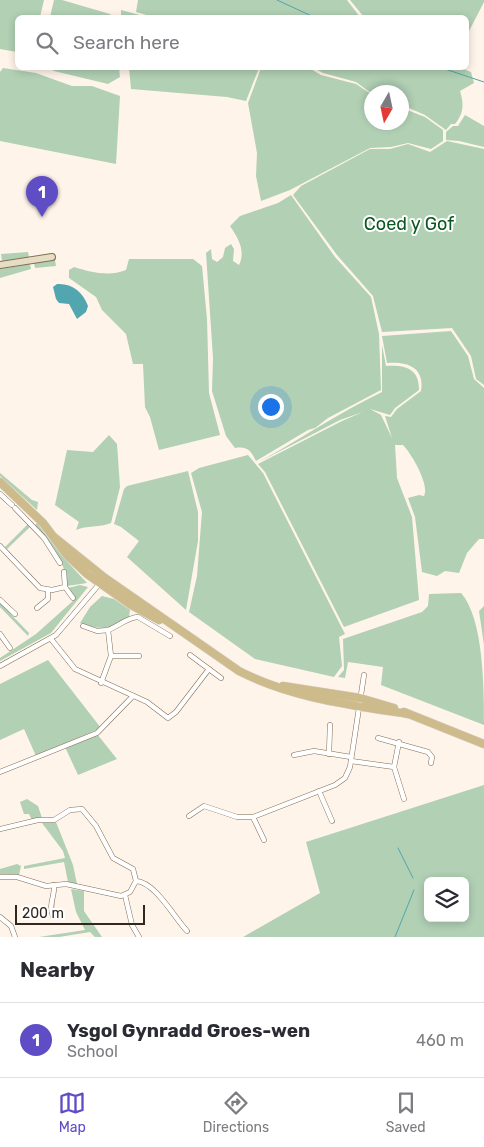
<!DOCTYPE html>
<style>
:root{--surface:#fff;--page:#f2f2f3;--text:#2b2b33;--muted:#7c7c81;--line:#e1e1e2;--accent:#5f4dc6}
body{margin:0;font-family:Rubik,sans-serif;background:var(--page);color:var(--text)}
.controls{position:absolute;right:15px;bottom:15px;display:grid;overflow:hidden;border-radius:8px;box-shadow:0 2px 8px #0003}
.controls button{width:45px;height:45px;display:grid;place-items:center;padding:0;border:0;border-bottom:1px solid var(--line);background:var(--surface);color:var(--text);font:25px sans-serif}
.compass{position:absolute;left:364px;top:85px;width:45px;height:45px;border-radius:50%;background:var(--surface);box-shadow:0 2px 8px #0003;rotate:189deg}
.scale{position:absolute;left:15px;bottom:12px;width:130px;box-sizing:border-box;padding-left:5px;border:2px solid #31271c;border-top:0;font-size:14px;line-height:18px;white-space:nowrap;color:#31271c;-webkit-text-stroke:4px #fff;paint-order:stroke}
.you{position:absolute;left:270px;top:406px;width:18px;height:18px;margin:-12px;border:4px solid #fff;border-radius:50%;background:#1a73e8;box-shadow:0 0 0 8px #1a73e833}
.badge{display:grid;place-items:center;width:32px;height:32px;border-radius:50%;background:var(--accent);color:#fff;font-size:16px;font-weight:700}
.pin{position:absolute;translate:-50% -41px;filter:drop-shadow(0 1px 2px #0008)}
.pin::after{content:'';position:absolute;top:26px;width:18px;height:15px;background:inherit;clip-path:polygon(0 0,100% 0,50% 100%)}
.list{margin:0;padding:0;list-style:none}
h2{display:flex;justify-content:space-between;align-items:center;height:65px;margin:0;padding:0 20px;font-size:21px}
h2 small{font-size:16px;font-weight:400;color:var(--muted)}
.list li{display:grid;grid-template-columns:32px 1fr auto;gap:15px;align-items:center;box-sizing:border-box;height:75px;padding:0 20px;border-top:1px solid var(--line)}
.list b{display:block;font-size:19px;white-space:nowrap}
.list p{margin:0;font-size:16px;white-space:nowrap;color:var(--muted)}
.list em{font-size:16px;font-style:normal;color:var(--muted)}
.icon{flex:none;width:28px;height:28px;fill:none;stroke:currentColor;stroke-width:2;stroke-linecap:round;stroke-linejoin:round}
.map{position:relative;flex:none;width:484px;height:937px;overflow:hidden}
.search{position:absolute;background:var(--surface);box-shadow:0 2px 8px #0003;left:15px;right:15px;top:15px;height:55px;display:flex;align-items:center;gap:12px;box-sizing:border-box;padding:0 18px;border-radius:8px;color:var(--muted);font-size:19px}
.sheet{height:140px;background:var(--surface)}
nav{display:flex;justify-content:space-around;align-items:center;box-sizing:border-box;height:70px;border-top:1px solid var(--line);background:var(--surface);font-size:14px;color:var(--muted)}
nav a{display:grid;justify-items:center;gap:2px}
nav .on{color:var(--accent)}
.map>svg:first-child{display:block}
.green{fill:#b1d0b4;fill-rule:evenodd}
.water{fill:#52a6af}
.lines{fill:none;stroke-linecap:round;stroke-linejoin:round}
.stream{stroke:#52a6af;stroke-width:1}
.street-casing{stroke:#846d54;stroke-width:5.5}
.secondary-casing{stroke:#846d54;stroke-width:8}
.primary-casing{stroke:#d6d4d2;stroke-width:9}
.street{stroke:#fff;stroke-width:4.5}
.secondary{stroke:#e6ddc5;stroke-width:6}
.primary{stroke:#cebb8c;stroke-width:8}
.labels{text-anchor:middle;stroke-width:4;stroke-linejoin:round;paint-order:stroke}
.park-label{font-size:18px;fill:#0a5821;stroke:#fff}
</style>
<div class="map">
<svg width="484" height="937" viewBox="0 0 484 937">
<rect width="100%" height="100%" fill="#fff4e9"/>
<!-- green -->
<g class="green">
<polygon points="0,0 44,0 40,17 18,18 17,52 0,49"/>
<polygon points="54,0 62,0 110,14 112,17 50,17"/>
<polygon points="138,0 347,0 360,17 154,17 136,12"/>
<polygon points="350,0 484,0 484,2 467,35 466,18 364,17"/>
<polygon points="121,10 147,17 121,17"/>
<polygon points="3,68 36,73 72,86 92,86 120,96 116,164 0,141 0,72"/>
<polygon points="50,68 119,68 120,77 108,84 54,71"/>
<polygon points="129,68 259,68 246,101 227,97 131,89"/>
<polygon points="261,68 309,68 321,75 356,84 371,94 372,122 402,122 402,108 425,117 443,130 443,141 431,149 408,143 391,147 370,148 290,190 261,201 256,176 257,153 248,103"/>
<path d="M314,68h147l10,4 3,11 -14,8c4,13 4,22 -5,33h-4l-5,6 -21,-15 -23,-10v-13l-31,1 -15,-11 -33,-9z"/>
<polygon points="465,115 484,126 484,147 459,141 446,140 446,132 453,126 458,126"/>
<polygon points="447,141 484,149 484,385 476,379 471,356 452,328 382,332 373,296 337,255 293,195 301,186 370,149 390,149 408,144 430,152"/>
<path d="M291,195l44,62 36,40 8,37 2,56 -53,28 -13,10 -7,2 -52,31c-5,-10 -8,-15 -21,-13l-9,-12 -14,-45 1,-33 -7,-105 5,-4 1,10 5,3 6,-5 2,-9 6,-4 3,5 -1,12 6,4c7,-14 -1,-27 -9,-39l10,-10 38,-13z"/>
<polygon points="28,252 29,257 2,261 1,254"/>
<path d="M129,259h64l9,7 5,53 2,74 11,42 -61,15 -9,-33 -5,-10 -2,-43h-10l-7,-30 -24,-24 -6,-13 -27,-19v-8l5,-3c16,5 35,10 52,3z"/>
<polygon points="55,260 56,266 35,268 34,263"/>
<polygon points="30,264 31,269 0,278 0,269"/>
<path d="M451,331l17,25 6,23 10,9v151h-5l-12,14 -8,20 -14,-2 -8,5 -15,-4 -7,-55 -7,-19 11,-3 5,1c6,-11 -13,-43 -21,-51h-8l2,33 15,39 7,83 -75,27 -79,-155 -7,-8 84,-43 21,-9 -23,8 -83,43c42,-23 81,-50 125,-71v-47l4,21c19,-1 33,2 33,24l-24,18 -5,7 -20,-6 11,6 11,23 -7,-22 6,1 6,-8 24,-18c4,-24 -14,-30 -34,-28l-5,-27z"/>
<path d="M109,435l8,9 3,43 -9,36c-12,5 -24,2 -35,7l3,-8 -24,-17 12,-55 26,2z"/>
<polygon points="248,455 263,473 345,634 339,637 342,666 334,677 255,659 189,612 197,576 202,512 191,473 199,468"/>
<polygon points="188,471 198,512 198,541 186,610 127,557 139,541 121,527 114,524 124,489 127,486"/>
<polygon points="0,473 32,500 38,502 37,510 0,476"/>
<polygon points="29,523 31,526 7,549 5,547"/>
<path d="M37,523l26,34 24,26 -20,3c-1,-24 -16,-44 -32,-61z"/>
<polygon points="80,585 88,587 51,633 0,661 0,658 36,634 74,600 68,588"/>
<path d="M461,593c23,26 23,96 23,132l-103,-40 2,-18 -35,-5 -3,16 -7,-1 6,-7 -1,-31 79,-27 6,-6 1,-12z"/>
<path d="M102,596l12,3 16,11 -1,7c-20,12 -27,14 -49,6l10,-16z"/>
<polygon points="0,603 29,633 28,636 0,607"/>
<polygon points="484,606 484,645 479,611"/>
<polygon points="48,660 101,728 36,756 24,729 0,740 0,684"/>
<polygon points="97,734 117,759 78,775 65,747"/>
<path d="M484,785v152h-241l77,-44 -14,-51zM428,881h37v37h-37z"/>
<polygon points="27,799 38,806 42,818 32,820 29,814 24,814 20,802"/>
<polygon points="56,822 73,865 77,884 68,882 64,862 24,869 24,866 65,858 63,851 42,823"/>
<polygon points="17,864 21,866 19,875 0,874 0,869"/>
<polygon points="71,889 84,891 84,911 102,937 95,937 90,932 59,937 39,937 85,930 76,912"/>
</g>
<!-- water -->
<path class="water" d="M57,284c15,-1 26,8 31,22l-2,6 -9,7 -8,-15 -10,-1 -3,-4 -3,-12z"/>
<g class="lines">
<!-- stream -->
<g class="stream">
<polyline points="277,0 316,18"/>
<polyline points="442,68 484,82"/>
<polyline points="398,848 413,878"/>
<polyline points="395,937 414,890"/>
</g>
<defs>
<g id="street">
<polyline points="0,494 12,505"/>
<polyline points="15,508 44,538 60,563"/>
<polyline points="0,546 40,588 52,590 65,587"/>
<polyline points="64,572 65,587 73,598"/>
<polyline points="0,600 15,614"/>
<polyline points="37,608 48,599 48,590"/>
<polyline points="83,626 97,631 108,630"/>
<polyline points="0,634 10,648"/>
<polyline points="51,639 75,669 147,702 168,718 176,712 209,669"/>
<polyline points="190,655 221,678"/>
<polyline points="111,656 139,656"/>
<polyline points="0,666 56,635 101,582"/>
<path d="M101,683l10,-27 -3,-26c9,-3 20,-13 30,-13l32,19"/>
<polyline points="378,738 428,752 432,757 431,763"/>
<polyline points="329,754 330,725"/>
<polyline points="294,755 314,751 351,757"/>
<polyline points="351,761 394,767 404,799"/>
<polyline points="394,767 399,742"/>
<polyline points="0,772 97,733 133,696"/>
<polyline points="319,791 332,821"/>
<polyline points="189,816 204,806 237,817 253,817 335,785 345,778 350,767 364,675"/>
<polyline points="253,817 264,840"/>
<polyline points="0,829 38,820 54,820 70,810 82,809 96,826 113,858 133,869 136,881 130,892 121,896 66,884 46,886 17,877 0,877"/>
<path d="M136,881c19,1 38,36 51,50"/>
<polyline points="125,895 132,925 139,937"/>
<path d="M53,916c-5,-11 2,-20 1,-31"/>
<polyline points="0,917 11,926 15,937"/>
</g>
<polyline id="secondary" points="0,265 52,257"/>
<g id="primary">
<polyline points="0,482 43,523 67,555 87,574 131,605 159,620"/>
<path d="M54,537l51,41 134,93c53,27 111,34 169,43"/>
<polyline points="283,686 360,698 394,708"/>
<polyline points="404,712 484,744"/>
</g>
</defs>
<!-- street casing -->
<use href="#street" class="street-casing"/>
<!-- secondary casing -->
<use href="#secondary" class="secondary-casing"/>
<!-- primary casing -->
<use href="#primary" class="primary-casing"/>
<!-- street -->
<use href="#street" class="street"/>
<!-- secondary -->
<use href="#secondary" class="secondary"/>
<!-- primary -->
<use href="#primary" class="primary"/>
</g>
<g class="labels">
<!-- park labels -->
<g class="park-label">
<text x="409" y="230">Coed y Gof</text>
</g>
</g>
</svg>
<div class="controls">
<button><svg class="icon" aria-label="layers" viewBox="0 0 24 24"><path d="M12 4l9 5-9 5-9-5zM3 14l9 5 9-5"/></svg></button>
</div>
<svg class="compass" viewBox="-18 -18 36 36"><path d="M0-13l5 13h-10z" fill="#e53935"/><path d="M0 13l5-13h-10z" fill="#7c7c81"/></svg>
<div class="scale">200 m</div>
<div class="you"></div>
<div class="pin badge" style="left:42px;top:217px">1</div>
<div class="search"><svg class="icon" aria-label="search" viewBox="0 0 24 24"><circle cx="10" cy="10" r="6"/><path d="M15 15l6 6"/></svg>Search here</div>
</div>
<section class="sheet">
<h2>Nearby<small></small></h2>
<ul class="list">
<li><span class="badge">1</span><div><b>Ysgol Gynradd Groes-wen</b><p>School</p></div><em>460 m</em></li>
</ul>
</section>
<nav>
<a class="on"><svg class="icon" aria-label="map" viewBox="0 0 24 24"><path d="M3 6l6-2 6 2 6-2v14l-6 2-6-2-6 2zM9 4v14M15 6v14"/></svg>Map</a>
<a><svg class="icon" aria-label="directions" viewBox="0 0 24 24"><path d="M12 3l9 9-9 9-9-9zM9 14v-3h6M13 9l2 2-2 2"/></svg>Directions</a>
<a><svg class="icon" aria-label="saved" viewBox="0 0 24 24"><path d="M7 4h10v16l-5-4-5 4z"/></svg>Saved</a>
</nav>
